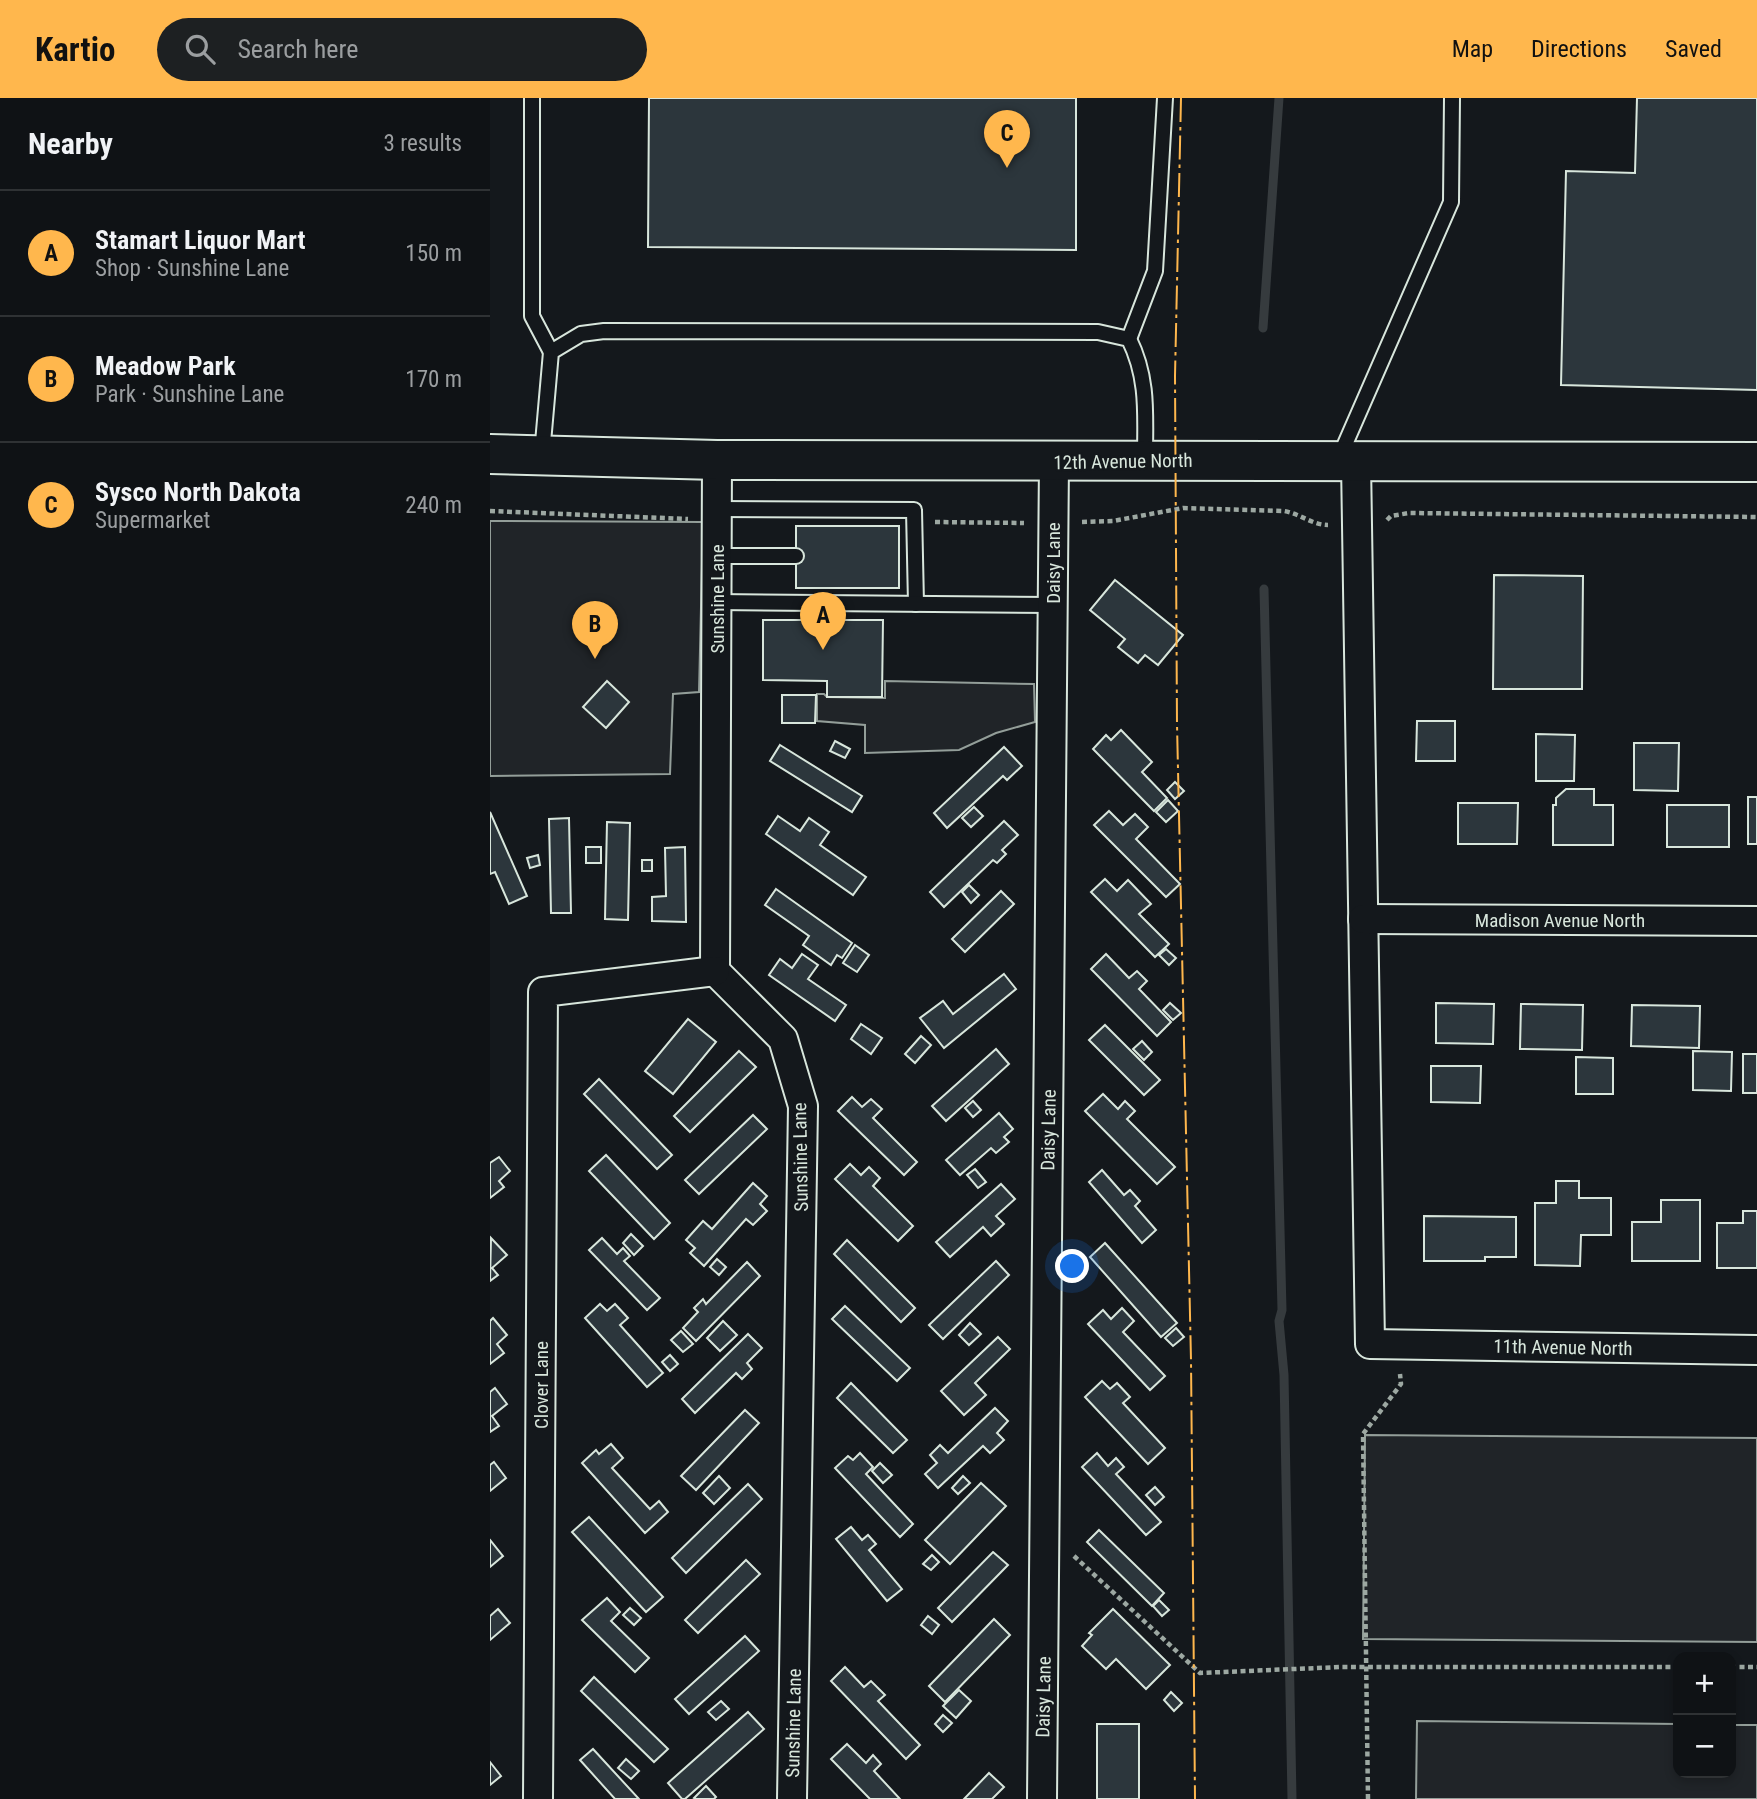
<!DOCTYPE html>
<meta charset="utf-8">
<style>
:root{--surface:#0f1215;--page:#1d2022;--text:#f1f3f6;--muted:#9b9ea0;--line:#2f3234;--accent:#ffb74d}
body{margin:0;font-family:"Roboto Condensed",sans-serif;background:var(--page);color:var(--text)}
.controls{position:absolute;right:21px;bottom:21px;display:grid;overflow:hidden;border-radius:14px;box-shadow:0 4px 10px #0003}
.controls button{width:63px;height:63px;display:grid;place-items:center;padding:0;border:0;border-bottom:2px solid var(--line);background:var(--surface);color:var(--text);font:35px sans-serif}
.you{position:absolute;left:583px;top:1169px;width:24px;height:24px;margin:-18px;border:5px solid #fff;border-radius:50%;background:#1a73e8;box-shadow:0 0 0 10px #1a73e833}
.badge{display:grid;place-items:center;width:46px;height:46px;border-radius:50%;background:var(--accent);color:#111;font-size:23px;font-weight:700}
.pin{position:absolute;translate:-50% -58px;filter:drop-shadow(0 2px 4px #0008)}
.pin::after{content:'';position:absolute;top:37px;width:24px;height:21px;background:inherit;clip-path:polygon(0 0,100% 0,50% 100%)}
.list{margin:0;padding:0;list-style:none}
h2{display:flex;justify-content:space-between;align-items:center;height:91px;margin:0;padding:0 28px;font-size:30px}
h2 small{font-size:23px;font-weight:400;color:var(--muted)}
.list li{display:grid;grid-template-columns:46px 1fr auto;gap:21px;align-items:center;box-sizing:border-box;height:126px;padding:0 28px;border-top:2px solid var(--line)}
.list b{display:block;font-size:26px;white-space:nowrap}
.list p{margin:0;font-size:23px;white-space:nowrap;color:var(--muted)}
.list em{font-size:23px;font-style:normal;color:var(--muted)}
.icon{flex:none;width:38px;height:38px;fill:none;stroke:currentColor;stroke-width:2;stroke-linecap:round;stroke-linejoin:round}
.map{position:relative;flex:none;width:1267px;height:1701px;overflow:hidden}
header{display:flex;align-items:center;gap:42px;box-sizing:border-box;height:98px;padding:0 35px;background:var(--accent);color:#111}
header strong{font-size:33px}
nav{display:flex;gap:38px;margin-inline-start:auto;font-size:24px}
.search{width:490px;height:63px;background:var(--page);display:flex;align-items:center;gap:18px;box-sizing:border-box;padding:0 24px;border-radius:38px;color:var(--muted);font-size:26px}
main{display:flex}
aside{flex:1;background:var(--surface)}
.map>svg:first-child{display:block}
.green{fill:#202428;stroke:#939e99;stroke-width:2}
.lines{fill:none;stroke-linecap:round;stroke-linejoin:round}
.stream{stroke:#363b3e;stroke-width:9}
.building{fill:#2c363c;stroke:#d8e6dc;stroke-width:2}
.service-casing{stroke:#d8e6dc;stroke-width:18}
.minor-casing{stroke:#d8e6dc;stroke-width:32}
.secondary-casing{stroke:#d8e6dc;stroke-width:42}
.path{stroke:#9da8a2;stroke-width:4.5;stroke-dasharray:5 3.5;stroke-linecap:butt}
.service{stroke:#14181c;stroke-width:14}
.minor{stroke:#14181c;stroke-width:28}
.secondary{stroke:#14181c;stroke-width:38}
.power{stroke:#ffb74d;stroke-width:2;stroke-dasharray:24 5 3.5 5;stroke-linecap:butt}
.labels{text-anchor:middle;stroke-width:5;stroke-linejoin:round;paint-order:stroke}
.street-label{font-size:19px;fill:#d8e6dc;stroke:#14181c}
</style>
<header>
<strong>Kartio</strong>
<div class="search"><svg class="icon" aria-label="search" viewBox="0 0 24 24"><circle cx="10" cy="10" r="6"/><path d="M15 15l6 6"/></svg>Search here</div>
<nav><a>Map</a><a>Directions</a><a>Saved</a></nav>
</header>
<main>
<aside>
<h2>Nearby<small>3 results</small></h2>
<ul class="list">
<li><span class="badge">A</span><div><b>Stamart Liquor Mart</b><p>Shop · Sunshine Lane</p></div><em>150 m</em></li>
<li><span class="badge">B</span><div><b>Meadow Park</b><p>Park · Sunshine Lane</p></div><em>170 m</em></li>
<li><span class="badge">C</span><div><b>Sysco North Dakota</b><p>Supermarket</p></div><em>240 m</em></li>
</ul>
</aside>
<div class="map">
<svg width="1267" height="1701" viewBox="0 0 1267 1701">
<rect width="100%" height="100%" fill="#14181c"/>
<!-- green -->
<g class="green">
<polygon points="0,423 213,424 209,594 183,596 180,676 0,678"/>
<polygon points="395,583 544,586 545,624 506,635 469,652 375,655 375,627 327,623 327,596 334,596 337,599 395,600"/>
<polygon points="875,1337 1267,1340 1267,1544 873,1541"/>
<polygon points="927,1623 1188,1626 1188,1675 1241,1675 1241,1627 1267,1627 1267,1701 926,1701"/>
</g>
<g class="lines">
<!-- stream -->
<g class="stream">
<polyline points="773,230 789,0"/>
<polyline points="774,491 792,1212 789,1223 794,1277 802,1701"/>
</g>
</g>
<!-- building -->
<g class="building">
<polygon points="159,0 586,0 586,152 158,149"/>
<polygon points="1147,0 1267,0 1267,292 1071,287 1076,73 1145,75"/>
<rect x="306" y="428" width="103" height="62"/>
<polygon points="1004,477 1093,478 1092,591 1003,591"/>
<polygon points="625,482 693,537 668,567 655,557 648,565 628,549 635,541 600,512"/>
<polygon points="273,522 393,522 392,599 337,599 337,583 273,582"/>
<polygon points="117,583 139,604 116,630 93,609"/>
<polygon points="292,597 326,597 325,625 292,625"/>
<polygon points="927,623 965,623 965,663 926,663"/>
<polygon points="631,632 662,664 652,674 677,700 664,713 603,651 616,637 621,642"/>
<polygon points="1046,636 1085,637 1084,683 1046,683"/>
<polygon points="345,643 360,651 355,660 340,653"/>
<polygon points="1144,645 1189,645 1188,693 1144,692"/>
<polygon points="290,647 372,698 362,714 280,663"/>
<polygon points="514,649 532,668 517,682 513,678 457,730 444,715"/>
<polygon points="685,684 694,693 685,701 677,692"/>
<polygon points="1076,691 1104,691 1104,707 1123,707 1123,747 1063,747 1063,707 1066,707 1066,700"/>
<rect x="1258" y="699" width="9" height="47"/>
<polygon points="678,702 688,713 676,724 666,714"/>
<polygon points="968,705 1028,705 1027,746 968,746"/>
<rect x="1177" y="707" width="62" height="42"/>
<polygon points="484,709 493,718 481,729 472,720"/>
<polygon points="619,713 633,727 645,716 658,729 646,741 690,786 676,799 604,727"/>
<polygon points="0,714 37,798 19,806 5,774 0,776"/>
<polygon points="288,718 310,733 319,720 339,734 330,747 376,779 363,797 276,736"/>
<polygon points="79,720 81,815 61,815 59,721"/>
<polygon points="514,723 528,737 512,752 516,756 507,765 503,762 454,809 440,794"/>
<polygon points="117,724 140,725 138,822 115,821"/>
<rect x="96" y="749" width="15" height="16"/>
<polygon points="195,749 196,824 162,823 162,799 176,798 175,750"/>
<polygon points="48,757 50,767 40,770 37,760"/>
<rect x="152" y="762" width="10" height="11"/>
<polygon points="615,781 627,793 638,782 661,806 649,816 679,846 665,859 601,794"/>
<polygon points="479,787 489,797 481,805 472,794"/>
<polygon points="286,791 362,845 352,860 347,857 341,867 313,847 319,838 275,807"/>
<polygon points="511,793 524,806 475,854 462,841"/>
<polygon points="365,847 379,857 367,874 353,865"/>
<polygon points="676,851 686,860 679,867 669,857"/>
<polygon points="312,856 328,867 318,881 356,907 345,923 279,877 290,861 302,870"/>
<polygon points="616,856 639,880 647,873 657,883 649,891 681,924 667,938 601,871"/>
<polygon points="514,876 526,891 454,950 430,920 453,903 463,916"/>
<polygon points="680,905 691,915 683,922 673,912"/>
<polygon points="946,905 1004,906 1003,946 946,945"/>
<polygon points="1031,906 1093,907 1092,952 1030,951"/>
<polygon points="1142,907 1210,908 1209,950 1141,948"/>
<polygon points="198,921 226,944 183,996 155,973"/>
<polygon points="371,926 392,940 381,956 361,941"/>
<polygon points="615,927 670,982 654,997 599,942"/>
<polygon points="431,938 441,947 425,965 415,956"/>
<polygon points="652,943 662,954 654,962 643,951"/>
<polygon points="506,951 519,966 456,1023 442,1008"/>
<polygon points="249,953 266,969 200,1034 184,1018"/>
<polygon points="1203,953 1242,954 1241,993 1203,992"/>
<rect x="1253" y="956" width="14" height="39"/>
<polygon points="1086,959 1123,960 1123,996 1086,996"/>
<polygon points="941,968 991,968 990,1005 941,1004"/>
<polygon points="109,981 182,1057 167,1071 94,996"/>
<polygon points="613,996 628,1011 635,1003 645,1013 637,1021 685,1069 667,1086 595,1013"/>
<polygon points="362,999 372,1009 381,1001 392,1011 383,1020 427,1064 414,1077 348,1013"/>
<polygon points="483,1003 491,1012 483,1019 475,1010"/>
<polygon points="509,1015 523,1031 514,1039 519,1044 506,1055 501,1050 470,1077 456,1062"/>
<polygon points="263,1017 277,1031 209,1096 195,1082"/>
<polygon points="116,1057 180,1125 164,1141 99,1073"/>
<polygon points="9,1059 20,1073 9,1083 14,1089 0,1100 0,1065"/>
<polygon points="360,1066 371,1077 379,1069 390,1080 383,1088 423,1128 408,1143 345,1081"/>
<polygon points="485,1071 496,1084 488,1090 477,1077"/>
<polygon points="612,1072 634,1097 640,1092 650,1103 645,1108 666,1132 652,1145 599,1084"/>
<polygon points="1066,1083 1089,1083 1089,1100 1121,1100 1121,1137 1091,1137 1090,1168 1045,1167 1045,1105 1066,1105"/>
<polygon points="263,1085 277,1098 270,1106 277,1113 263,1127 256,1121 214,1168 200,1155 205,1150 196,1142 213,1123 222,1131"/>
<polygon points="511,1086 525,1101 506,1118 514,1126 501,1138 493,1129 460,1159 446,1144"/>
<polygon points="1171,1102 1210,1102 1210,1163 1142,1163 1142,1124 1171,1124"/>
<polygon points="1253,1113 1267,1113 1267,1170 1227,1170 1227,1125 1253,1125"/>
<polygon points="934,1118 1026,1119 1026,1159 995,1159 995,1163 934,1163"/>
<polygon points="141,1136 153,1148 144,1157 133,1145"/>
<polygon points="1,1140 17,1157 2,1170 8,1177 0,1183"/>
<polygon points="112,1140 127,1156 133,1150 140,1158 134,1163 170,1200 157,1212 99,1152"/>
<polygon points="357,1142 425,1210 411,1224 344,1156"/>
<polygon points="615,1145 687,1225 671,1239 600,1159"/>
<polygon points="227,1161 236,1169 229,1177 220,1169"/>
<polygon points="506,1163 519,1177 453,1241 439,1227"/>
<polygon points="257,1164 270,1178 206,1243 193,1230 208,1214 204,1210 213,1201 216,1206"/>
<polygon points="110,1206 117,1213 125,1206 138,1220 130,1227 173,1275 157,1289 95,1220"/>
<polygon points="355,1208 420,1270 407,1283 342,1221"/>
<polygon points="632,1210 644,1223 633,1234 675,1278 660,1292 598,1226 613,1212 621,1221"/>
<polygon points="3,1220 17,1237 7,1246 14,1255 0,1266 0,1223"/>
<polygon points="233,1223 247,1237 230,1253 217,1240"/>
<polygon points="480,1225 491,1236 479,1247 469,1237"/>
<polygon points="686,1230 694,1239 683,1248 675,1240"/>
<polygon points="191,1233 203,1246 193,1254 181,1242"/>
<polygon points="258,1236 272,1250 257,1265 262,1271 252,1281 246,1275 205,1315 192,1301"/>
<polygon points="508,1239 520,1251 485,1285 496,1297 474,1317 451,1293"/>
<polygon points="180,1257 188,1266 180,1273 172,1264"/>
<polygon points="612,1283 620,1291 627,1285 640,1299 633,1305 675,1350 658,1366 595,1299"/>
<polygon points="361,1285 417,1342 403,1355 347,1300"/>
<polygon points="5,1290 17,1306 2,1318 9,1328 0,1334 0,1294"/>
<polygon points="505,1310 518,1323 507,1335 514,1342 500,1355 493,1348 448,1390 435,1376 447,1365 440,1357 450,1347 458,1355"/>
<polygon points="255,1312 269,1325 206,1392 191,1378"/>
<polygon points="121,1346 133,1360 122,1370 160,1411 169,1403 178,1414 155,1435 92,1365 106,1352 109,1356"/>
<polygon points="370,1355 383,1369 376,1376 423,1426 410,1439 345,1370 358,1358 363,1362"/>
<polygon points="607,1355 618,1368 626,1360 634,1369 626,1376 671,1424 656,1437 592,1369"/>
<polygon points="4,1364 16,1380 0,1393 0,1367"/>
<polygon points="390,1365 402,1377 393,1385 382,1373"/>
<polygon points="229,1378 240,1390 224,1406 213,1395"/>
<polygon points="473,1378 480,1385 468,1396 462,1390"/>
<polygon points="491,1385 516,1408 460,1466 435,1442"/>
<polygon points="258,1386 272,1401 196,1475 182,1460"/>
<polygon points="665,1389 674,1399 665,1407 656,1397"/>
<polygon points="99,1419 173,1499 156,1514 82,1434"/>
<polygon points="361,1429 372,1442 378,1437 386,1446 379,1452 412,1491 397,1503 346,1441"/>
<polygon points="609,1432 674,1495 662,1508 597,1444"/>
<polygon points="0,1442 13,1458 0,1469"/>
<polygon points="503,1454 518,1467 462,1524 448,1510"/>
<polygon points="442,1457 449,1464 441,1472 433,1466"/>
<polygon points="256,1462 270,1476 208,1535 195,1522"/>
<polygon points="117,1500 130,1514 121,1523 159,1560 145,1574 92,1522"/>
<polygon points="669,1502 679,1512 672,1518 663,1508"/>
<polygon points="140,1510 151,1520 144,1527 133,1517"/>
<polygon points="8,1511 20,1525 0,1542 0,1518"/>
<polygon points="623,1511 680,1567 656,1591 626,1561 616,1571 592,1548 602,1537 599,1535"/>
<polygon points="438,1518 449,1527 442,1536 431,1527"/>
<polygon points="504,1521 520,1537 455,1604 439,1588"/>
<polygon points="255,1538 269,1553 199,1616 185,1601"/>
<polygon points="355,1569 374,1589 381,1583 395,1597 388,1603 430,1647 416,1661 341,1583"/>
<polygon points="104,1579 178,1651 164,1664 91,1593"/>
<polygon points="469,1592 481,1603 466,1620 453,1608"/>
<polygon points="681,1594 692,1605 684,1613 674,1602"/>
<polygon points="231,1603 239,1611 226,1622 218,1614"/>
<polygon points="258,1614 274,1631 195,1701 192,1701 178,1685"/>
<polygon points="453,1617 462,1625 453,1634 445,1626"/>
<rect x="607" y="1626" width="42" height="75"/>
<polygon points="357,1646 376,1665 383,1657 391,1666 384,1673 410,1701 380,1701 341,1661"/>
<polygon points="103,1651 149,1701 125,1701 90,1662"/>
<polygon points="136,1661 149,1673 141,1681 128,1670"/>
<polygon points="0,1664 11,1678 0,1687"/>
<polygon points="499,1675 514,1689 502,1701 474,1701"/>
<polygon points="216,1688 226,1699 224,1701 206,1701 204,1700"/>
</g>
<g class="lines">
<defs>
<g id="service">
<polyline points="42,0 42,218 61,254"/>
<polyline points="639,241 665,173 675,0"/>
<path d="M52,356l9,-102 30,-18 23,-3 494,1 31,7c20,40 16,77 16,120"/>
<polyline points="849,360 961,104 962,0"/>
<polyline points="227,411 424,412 426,506"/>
<polyline points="227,458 306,458"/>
<polyline points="226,504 563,507"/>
</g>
<g id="minor">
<polyline points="227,362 225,873 293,941 313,1008 302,1701"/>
<polyline points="866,364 880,1246 1267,1252"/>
<polyline points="873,821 1267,823"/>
<polyline points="48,1701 53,894 225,873"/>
<polyline points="552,1701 564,364"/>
</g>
<polyline id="secondary" points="0,356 227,362 1267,364"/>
</defs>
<!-- service casing -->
<use href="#service" class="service-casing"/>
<!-- minor casing -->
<use href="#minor" class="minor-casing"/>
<!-- secondary casing -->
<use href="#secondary" class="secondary-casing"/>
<!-- path -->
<g class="path">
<polyline points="0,413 198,421"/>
<polyline points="897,422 901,418 919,415 1267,419"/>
<polyline points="445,424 534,425"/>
<path d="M592,424l31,-1 70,-13 101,3c17,3 28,14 44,14"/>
<polyline points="584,1458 710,1575 851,1569 1188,1569"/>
<polyline points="1241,1569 1267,1569"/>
<polyline points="878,1701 873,1336 911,1286 910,1276"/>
</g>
<!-- service -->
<use href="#service" class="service"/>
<!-- minor -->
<use href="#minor" class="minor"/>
<!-- secondary -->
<use href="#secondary" class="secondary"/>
<!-- power -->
<polyline class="power" points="691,0 685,278 687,626 701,1262 705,1701"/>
</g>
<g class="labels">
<!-- street labels -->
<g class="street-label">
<text transform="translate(633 363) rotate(-1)" y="7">12th Avenue North</text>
<text transform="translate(563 465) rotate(-90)" y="7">Daisy Lane</text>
<text transform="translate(227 501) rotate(-90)" y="7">Sunshine Lane</text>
<text x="1070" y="829">Madison Avenue North</text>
<text transform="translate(558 1032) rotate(-89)" y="7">Daisy Lane</text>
<text transform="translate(310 1059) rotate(-91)" y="7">Sunshine Lane</text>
<text transform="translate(1073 1249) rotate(1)" y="7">11th Avenue North</text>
<text transform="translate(51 1287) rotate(-90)" y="7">Clover Lane</text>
<text transform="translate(553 1599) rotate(-89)" y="7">Daisy Lane</text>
<text transform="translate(303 1625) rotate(-89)" y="7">Sunshine Lane</text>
</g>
</g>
</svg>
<div class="controls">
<button>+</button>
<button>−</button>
</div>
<div class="you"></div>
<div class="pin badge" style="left:333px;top:552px">A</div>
<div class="pin badge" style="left:105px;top:561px">B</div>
<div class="pin badge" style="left:517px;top:70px">C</div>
</div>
</main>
